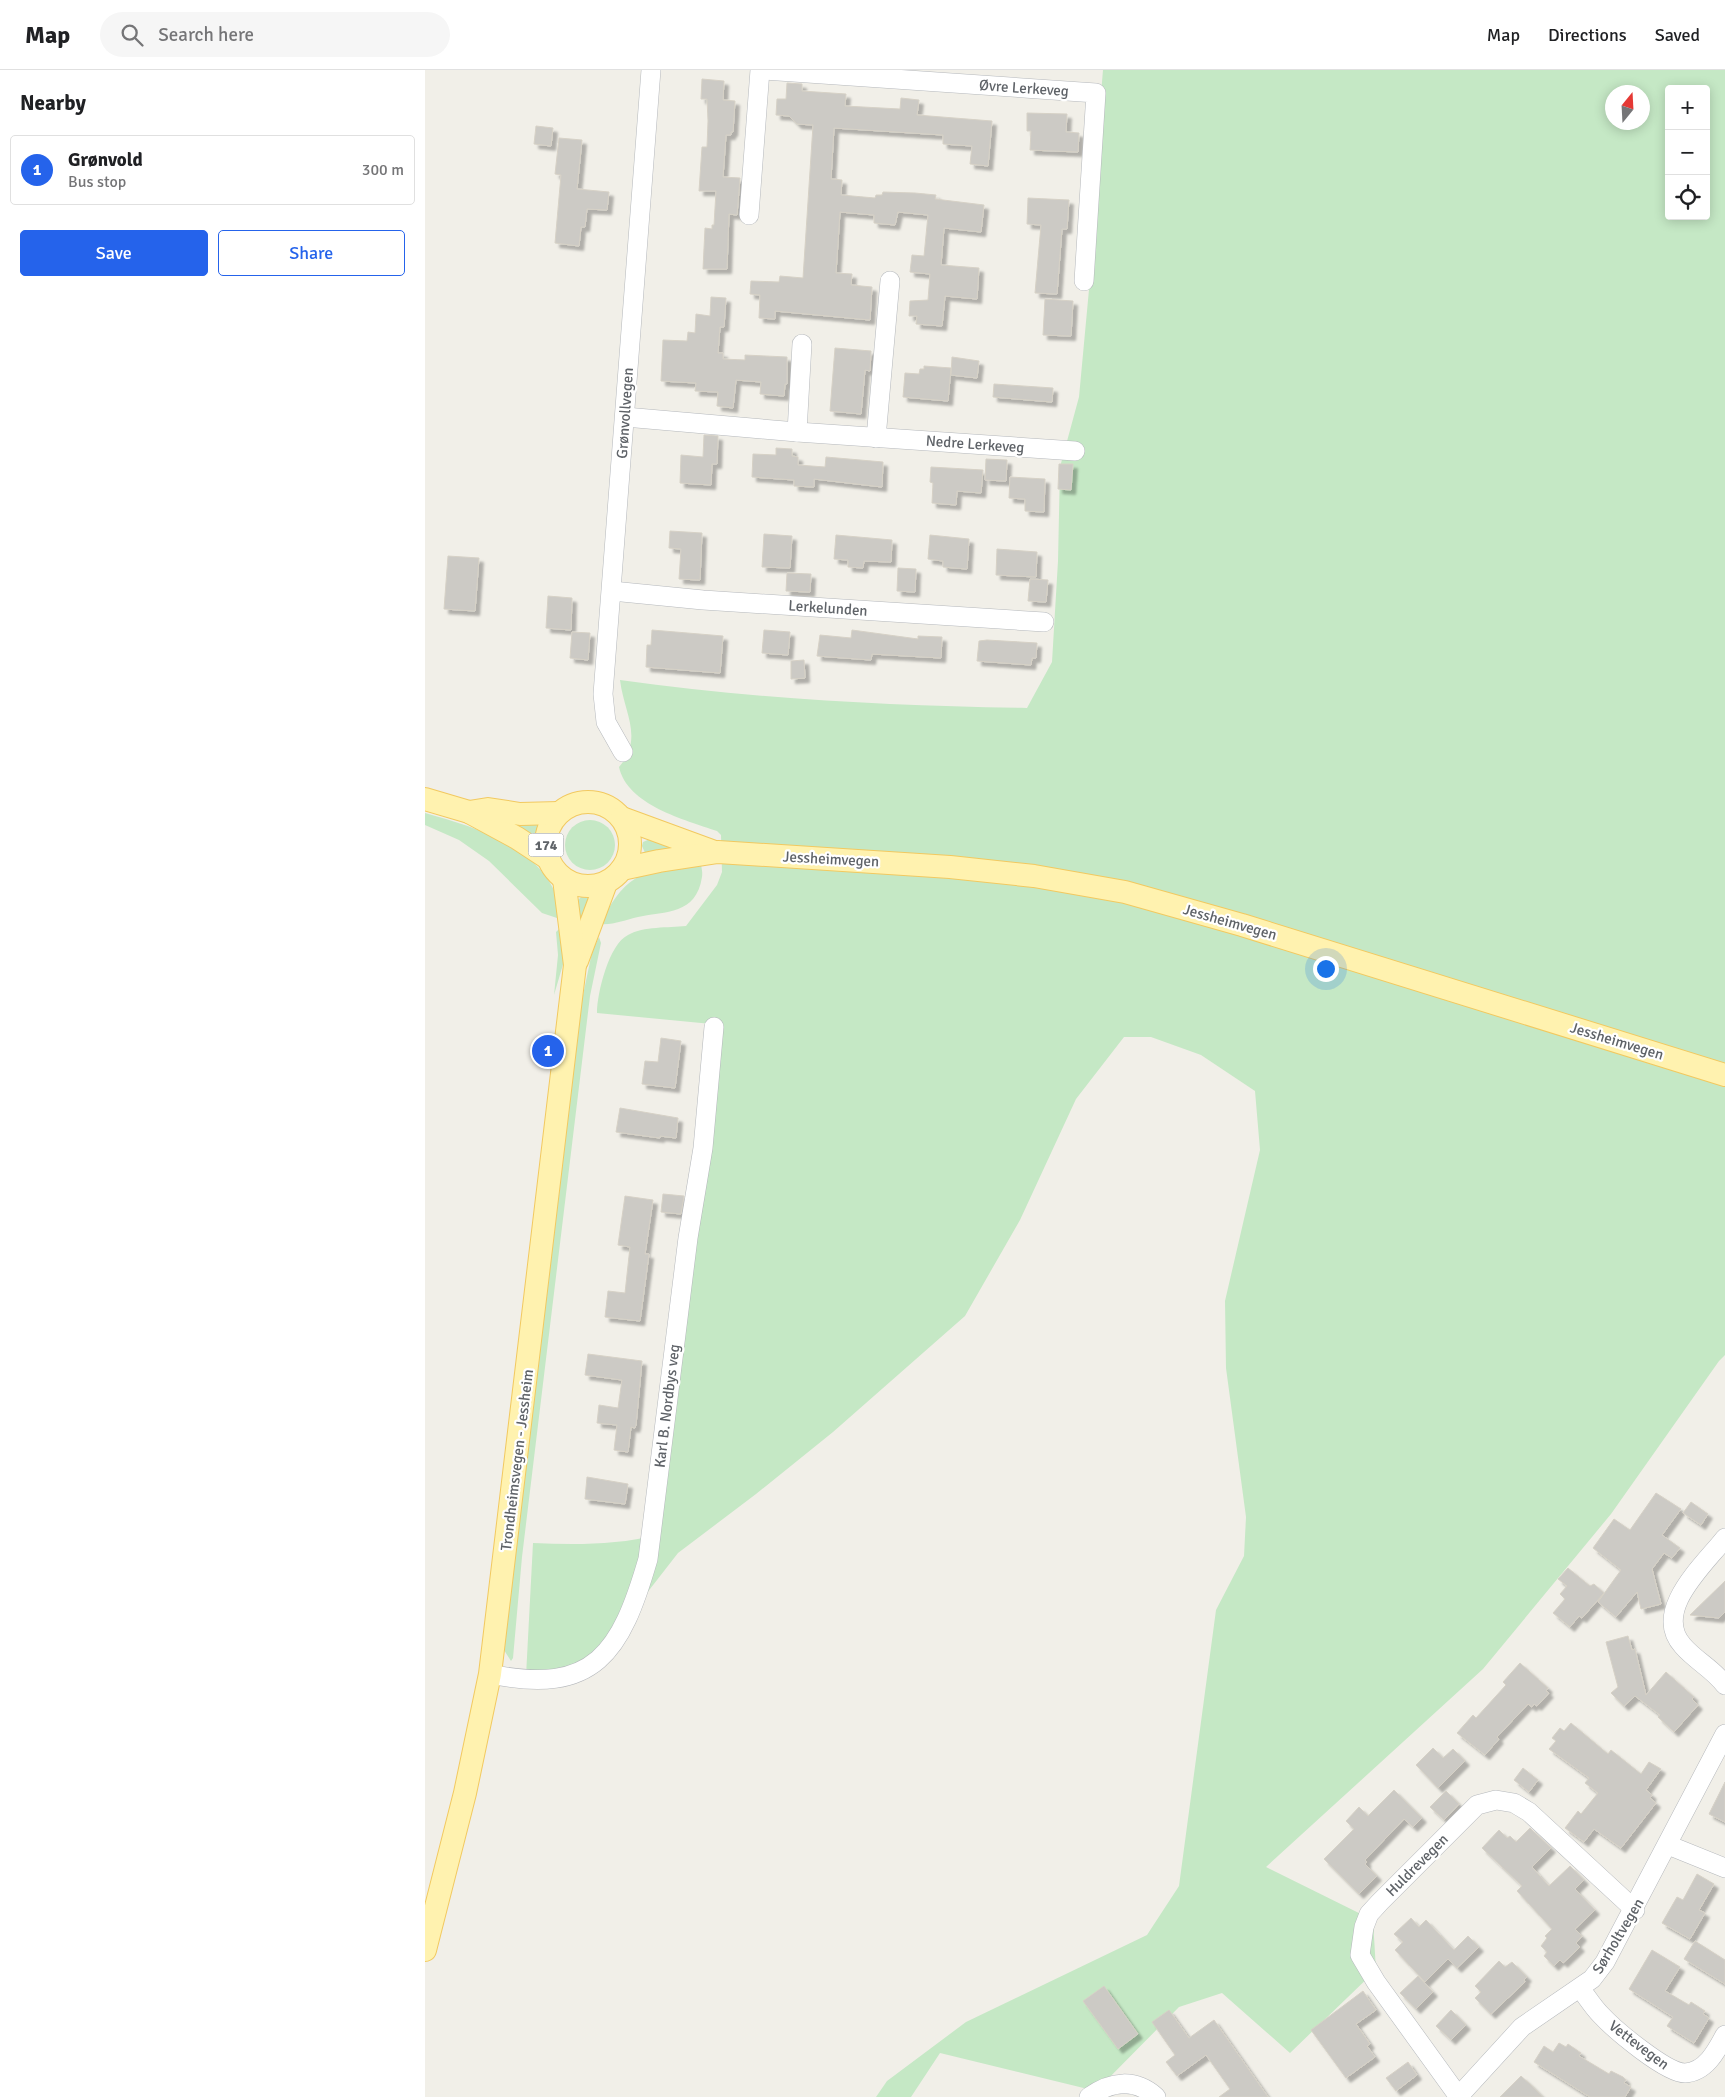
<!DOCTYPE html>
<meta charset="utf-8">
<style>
:root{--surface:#fff;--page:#f6f6f6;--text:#202124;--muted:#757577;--line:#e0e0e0;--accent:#2563eb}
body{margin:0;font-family:Signika,sans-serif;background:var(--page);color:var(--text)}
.controls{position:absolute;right:15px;top:15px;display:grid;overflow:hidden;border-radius:5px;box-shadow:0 2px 12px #0003}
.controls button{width:45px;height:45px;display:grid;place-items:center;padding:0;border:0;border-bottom:1px solid var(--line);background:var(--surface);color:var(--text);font:25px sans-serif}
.compass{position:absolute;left:1180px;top:15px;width:45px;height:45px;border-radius:50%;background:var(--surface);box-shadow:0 2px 12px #0003;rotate:18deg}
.you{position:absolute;left:900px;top:898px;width:18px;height:18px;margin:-12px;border:4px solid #fff;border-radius:50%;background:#1a73e8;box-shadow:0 0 0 8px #1a73e833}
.badge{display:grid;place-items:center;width:32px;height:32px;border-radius:50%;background:var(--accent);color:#fff;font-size:16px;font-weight:700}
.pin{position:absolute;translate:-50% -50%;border:2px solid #fff;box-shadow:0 1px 5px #0006}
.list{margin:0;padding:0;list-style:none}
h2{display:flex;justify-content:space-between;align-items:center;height:65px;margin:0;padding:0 20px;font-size:21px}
h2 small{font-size:16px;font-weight:400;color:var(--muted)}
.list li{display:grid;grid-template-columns:32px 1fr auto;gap:15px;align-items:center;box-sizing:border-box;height:70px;margin:0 10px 10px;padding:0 10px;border:1px solid var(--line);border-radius:5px}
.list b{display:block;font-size:19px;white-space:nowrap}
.list p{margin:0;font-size:16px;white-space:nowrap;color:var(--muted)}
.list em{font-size:16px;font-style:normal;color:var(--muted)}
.actions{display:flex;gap:10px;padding:15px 20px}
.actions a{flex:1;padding:11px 0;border:1px solid var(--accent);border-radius:5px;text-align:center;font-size:18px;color:var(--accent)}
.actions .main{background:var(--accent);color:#fff}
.icon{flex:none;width:28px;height:28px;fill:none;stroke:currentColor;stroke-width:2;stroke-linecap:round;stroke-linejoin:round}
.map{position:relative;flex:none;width:1300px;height:2027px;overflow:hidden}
header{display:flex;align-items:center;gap:30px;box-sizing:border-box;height:70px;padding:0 25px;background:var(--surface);border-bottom:1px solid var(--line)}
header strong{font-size:24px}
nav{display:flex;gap:28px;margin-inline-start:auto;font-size:18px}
.search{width:350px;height:45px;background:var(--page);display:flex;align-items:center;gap:12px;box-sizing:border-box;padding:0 18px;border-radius:28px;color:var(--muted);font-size:19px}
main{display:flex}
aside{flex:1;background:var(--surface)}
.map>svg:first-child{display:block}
.green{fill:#c5e8c5;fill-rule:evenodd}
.building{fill:#cccac5;stroke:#d6d1c6;filter:url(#shadow)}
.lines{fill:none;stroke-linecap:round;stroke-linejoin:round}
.minor-casing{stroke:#b5b8bc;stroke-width:20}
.major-casing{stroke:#f2c960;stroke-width:24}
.minor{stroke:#fff;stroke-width:19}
.major{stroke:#fff2af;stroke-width:22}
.labels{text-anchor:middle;stroke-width:4.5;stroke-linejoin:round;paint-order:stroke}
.shield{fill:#fff;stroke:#8f9295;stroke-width:1}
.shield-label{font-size:14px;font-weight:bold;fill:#5f6368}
.street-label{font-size:15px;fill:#5f6368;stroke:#fff}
</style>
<header>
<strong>Map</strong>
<div class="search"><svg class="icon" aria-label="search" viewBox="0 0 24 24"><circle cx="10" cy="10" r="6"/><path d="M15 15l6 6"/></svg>Search here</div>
<nav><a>Map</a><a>Directions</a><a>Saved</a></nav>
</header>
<main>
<aside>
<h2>Nearby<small></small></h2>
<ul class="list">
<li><span class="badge">1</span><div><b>Grønvold</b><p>Bus stop</p></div><em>300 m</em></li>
</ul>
<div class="actions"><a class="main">Save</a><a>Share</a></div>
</aside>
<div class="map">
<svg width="1300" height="2027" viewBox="0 0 1300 2027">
<defs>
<filter id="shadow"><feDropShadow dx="4.5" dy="4.5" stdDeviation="1" flood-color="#0004"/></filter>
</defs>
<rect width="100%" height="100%" fill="#f1efe8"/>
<!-- green -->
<g class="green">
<path d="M678,0h622v1285l-6,6 -108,153 -128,155 -217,198 107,53 3,50 -86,83 -68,-60 -43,14 -83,84 -156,-38 -29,44h-35l11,-16 79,-59 181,-87 32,-49 37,-276 28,-54 2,-39 -20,-149 -1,-67 35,-151 -5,-59 -54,-36 -50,-18h-27l-48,62 -56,121 -55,96 -132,116 -77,62 -78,59 -56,72 -51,50 -45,1 7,-133c43,2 83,2 125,-8l37,-284 11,-63 16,-163 -125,-12c0,-20 12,-69 31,-78 16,-9 40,-7 58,-9l31,-41 5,-13 -1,-37 -4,-4c-32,-11 -90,-26 -98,-64 25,-29 5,-54 1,-87 135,19 271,26 407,28l25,-46 6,-101 2,-94 19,-70 12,-129 4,-102zM1244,19h37v127h-37zM1188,22h30v30h-30z"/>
<path d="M0,743c46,13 106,30 129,77 4,9 6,20 9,30l-21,-7 -53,-52 -30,-21 -34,-15z"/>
<polygon points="75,748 109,753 113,755 114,765 111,767"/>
<circle cx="165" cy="775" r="25"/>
<polygon points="225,769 259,779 221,785 217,776 218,772"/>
<path d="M276,792c0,6 2,9 1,15 -6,38 -36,34 -64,40 -13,3 -24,8 -38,7 30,-57 42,-49 101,-62z"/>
<polygon points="156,827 164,828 160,850 152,849 152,831"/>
<polygon points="136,857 139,891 129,925 133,885 131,862"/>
<polygon points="174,867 176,873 165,926 97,1487 88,1588 86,1591 79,1580 157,930 167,882"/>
</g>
<!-- building -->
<g class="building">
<polygon points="277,9 299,11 298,30 310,31 308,62 306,62 306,65 301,65 298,107 315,108 312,145 304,144 302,199 278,199 280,158 287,159 287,155 289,155 291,121 274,121 277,77 282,77 283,51 282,29 276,29"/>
<polygon points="362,13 377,14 377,21 421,24 420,36 475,39 476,28 494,30 492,45 567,51 563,96 545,94 547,76 518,74 518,65 409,58 406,109 417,110 416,125 450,128 451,125 457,125 458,122 490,123 511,125 510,129 559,135 556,162 519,158 516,195 554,198 552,229 520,226 517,256 491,254 492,246 484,246 485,231 503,230 505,204 485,202 487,185 499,186 503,145 473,142 470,155 449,153 449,145 415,142 411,203 427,204 426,215 447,217 445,250 350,241 350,249 334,248 335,225 325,224 326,211 354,212 355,206 378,208 388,55 372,54 364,46 351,45 352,29 361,29"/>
<polygon points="602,43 642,44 641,62 654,63 653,82 605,80 606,61 602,61"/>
<polygon points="111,56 128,58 126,76 109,74"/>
<polygon points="134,68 157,70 152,119 184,122 182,140 162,139 160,157 156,157 154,176 130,173 136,105 130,104"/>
<polygon points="603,128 644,130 642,159 637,159 632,224 610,223 616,155 602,154"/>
<polygon points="286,227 301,228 299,257 295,257 293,283 298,283 298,289 320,290 320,285 362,287 362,314 360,314 359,326 335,324 336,312 311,310 308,338 292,336 293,322 270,321 271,313 236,311 238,270 262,271 263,262 270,263 271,244 285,246"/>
<polygon points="620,229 648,231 646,266 618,265"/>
<polygon points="410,278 446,281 445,301 440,300 436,344 405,341"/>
<polygon points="527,287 554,291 552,308 526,305"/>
<polygon points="499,296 526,298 523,331 478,327 480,303 494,304 495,299 499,299"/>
<polygon points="569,314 628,318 627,332 568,327"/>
<polygon points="279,365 293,366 292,394 287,394 286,415 255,413 256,385 278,387"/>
<polygon points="351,378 367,379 367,386 373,387 373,395 400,397 401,387 458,392 457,417 389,409 389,417 369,416 369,410 327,407 328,384 351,385"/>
<polygon points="561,389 582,390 581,411 560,410"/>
<polygon points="634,394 648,394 646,420 633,419"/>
<polygon points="506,397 558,400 556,423 532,421 531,435 507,433 508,413 505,412"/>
<polygon points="585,407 620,409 619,442 600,441 600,429 584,428"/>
<polygon points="245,461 277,463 275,510 254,509 256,479 244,478"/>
<polygon points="339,464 367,466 365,498 337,497"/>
<polygon points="411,465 467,470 466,492 439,491 438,498 423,497 423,490 409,489"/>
<polygon points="505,465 544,469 542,499 518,497 518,491 503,489"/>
<polygon points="572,479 612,482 611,507 571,505"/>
<polygon points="23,486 54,488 50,541 19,539"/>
<polygon points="473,498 491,499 490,522 472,521"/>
<polygon points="362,503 386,504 385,522 361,521"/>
<polygon points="605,509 623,510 621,532 603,531"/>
<polygon points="123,526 147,528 146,560 121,558"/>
<polygon points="227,560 298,566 295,603 221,597 222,575 226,575"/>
<polygon points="339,560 365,562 363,585 337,583"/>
<polygon points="427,560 493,569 493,566 517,567 516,588 447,584 446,590 392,586 395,565 426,568"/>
<polygon points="147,562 165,563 163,590 145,588"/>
<polygon points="562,570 612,573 611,588 607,588 606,595 552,591 554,571"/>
<polygon points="379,590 380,608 366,609 366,591"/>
<polygon points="236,968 256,971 250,1018 217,1014 220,991 233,992"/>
<polygon points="195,1038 253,1048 251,1068 235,1066 235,1068 191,1062"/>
<polygon points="238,1124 259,1126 256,1144 236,1142"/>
<polygon points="200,1126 228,1130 220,1184 224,1184 215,1251 180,1247 183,1221 200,1223 205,1177 193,1175"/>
<polygon points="163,1284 217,1291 211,1355 210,1358 206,1357 203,1382 189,1380 192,1355 172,1353 174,1335 193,1338 197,1310 160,1305"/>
<polygon points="162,1407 203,1414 200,1434 160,1429"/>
<polygon points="1231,1423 1256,1439 1237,1465 1255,1478 1247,1488 1239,1483 1227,1499 1236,1534 1216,1539 1212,1522 1191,1547 1173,1532 1196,1500 1168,1478 1189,1449 1205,1460"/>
<polygon points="1266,1432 1283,1444 1276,1455 1258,1443"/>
<polygon points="1143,1498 1165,1516 1169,1514 1179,1523 1157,1548 1154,1546 1145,1557 1128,1543 1140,1529 1135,1524 1142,1516 1133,1509"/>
<polygon points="1300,1511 1300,1542 1294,1548 1265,1545"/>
<polygon points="1203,1566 1207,1580 1210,1579 1221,1625 1241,1602 1269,1627 1267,1629 1273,1635 1249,1662 1233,1647 1235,1645 1210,1626 1199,1636 1186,1623 1193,1617 1181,1572"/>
<polygon points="1095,1593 1123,1618 1121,1621 1124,1623 1112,1636 1109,1634 1107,1637 1103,1634 1072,1667 1074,1669 1060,1685 1032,1663 1048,1645 1051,1648 1081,1615 1078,1612"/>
<polygon points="1146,1653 1183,1684 1186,1680 1216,1704 1224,1692 1236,1699 1221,1720 1227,1725 1225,1728 1231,1733 1196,1778 1169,1759 1159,1772 1140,1758 1153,1741 1156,1744 1173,1723 1160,1713 1164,1708 1124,1679 1131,1671 1127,1668 1135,1658 1139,1661"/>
<polygon points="1008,1678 1018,1688 1028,1679 1040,1691 1013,1718 991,1695"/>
<polygon points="1098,1698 1113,1710 1104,1722 1089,1710"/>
<polygon points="1300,1712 1300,1752 1284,1744"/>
<polygon points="969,1720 997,1748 988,1757 979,1749 940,1790 942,1792 940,1794 952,1806 934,1824 899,1789 929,1759 921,1751 934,1737 943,1746"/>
<polygon points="1021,1721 1034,1734 1019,1750 1005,1737"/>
<polygon points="1105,1758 1126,1778 1107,1797 1124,1816 1145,1796 1159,1810 1150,1819 1170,1840 1150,1859 1157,1866 1151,1873 1155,1877 1138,1893 1135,1890 1129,1896 1119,1886 1122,1882 1116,1876 1122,1868 1120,1866 1127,1859 1092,1821 1097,1816 1057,1778 1074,1760 1082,1768 1085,1766 1091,1772"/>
<polygon points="1272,1804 1289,1814 1274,1840 1280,1843 1265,1869 1237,1853 1252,1827 1258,1830"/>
<polygon points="986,1848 994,1857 1001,1850 1029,1880 1043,1866 1054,1877 1032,1898 1023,1889 1000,1912 970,1880 978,1872 969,1864"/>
<polygon points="1270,1871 1300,1890 1300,1914 1259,1889"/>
<polygon points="1227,1880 1255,1897 1240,1921 1264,1935 1266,1932 1280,1941 1278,1944 1284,1948 1269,1973 1242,1956 1248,1947 1204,1919"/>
<polygon points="1074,1891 1080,1897 1087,1892 1102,1907 1099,1910 1100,1912 1066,1944 1050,1928 1056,1922 1050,1916"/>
<polygon points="993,1906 1008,1922 991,1939 975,1923"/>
<polygon points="679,1916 713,1964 693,1979 658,1931"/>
<polygon points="938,1921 951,1940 931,1954 945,1974 942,1976 950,1987 921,2008 886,1960"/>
<polygon points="744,1940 764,1968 789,1950 843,2027 794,2027 805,2019 781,1985 752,2006 741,1992 750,1985 727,1952"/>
<polygon points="1026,1940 1041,1955 1026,1970 1011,1956"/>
<polygon points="1134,1973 1141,1977 1143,1974 1156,1983 1154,1986 1184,2004 1186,2001 1198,2007 1201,2010 1199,2013 1206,2017 1200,2027 1165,2027 1109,1992 1119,1976 1128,1982"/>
<polygon points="983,1992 992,2005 971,2021 961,2008"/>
<polygon points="1096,2006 1105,2014 1118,2027 1075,2027"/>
</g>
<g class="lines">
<defs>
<g id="minor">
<polyline points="339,0 671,23 659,211"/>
<polyline points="324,145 335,0"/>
<polyline points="200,347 372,362 650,381"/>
<polyline points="372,362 377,274"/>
<polyline points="451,368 465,211"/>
<polyline points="187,521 278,530 619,552"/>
<polyline points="198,682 181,652 178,624 226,0"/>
<path d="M1300,1468c-20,26 -74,73 -42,108 13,15 30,23 42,39"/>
<path d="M65,1604c105,22 131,-22 158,-115l40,-321 15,-90 11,-121"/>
<polyline points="1243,1775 1300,1798"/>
<path d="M1155,1918c7,9 13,19 21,27 14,15 65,58 84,58 21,-1 32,-23 40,-38"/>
<path d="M664,2027c22,-16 46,-19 67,0"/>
<polyline points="1033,2027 1097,1957 1167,1909 1180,1892 1300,1664"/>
<polyline points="1034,2027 951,1912 935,1885 939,1857 944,1844 955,1832 1052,1735 1071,1730 1089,1733 1104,1742 1210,1840"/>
</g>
<g id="major">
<polyline points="0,729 44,742 92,768 124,789"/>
<circle cx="163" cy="774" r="42"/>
<polyline points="44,742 63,739 95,744 134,743"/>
<polyline points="197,748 287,781"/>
<polyline points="197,799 234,791 293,782 525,797 609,806 700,822 817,855 1300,1005"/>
<polyline points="152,891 181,813"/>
<polyline points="0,1880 40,1723 65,1604 150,895 139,809"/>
</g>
</defs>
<!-- minor casing -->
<use href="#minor" class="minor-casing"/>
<!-- major casing -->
<use href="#major" class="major-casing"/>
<!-- minor -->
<use href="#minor" class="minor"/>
<!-- major -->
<use href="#major" class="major"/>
</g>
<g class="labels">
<!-- shield labels -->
<rect class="shield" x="103.5" y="763.5" width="35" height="23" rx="4"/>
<g class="shield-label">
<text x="121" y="780">174</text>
</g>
<!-- street labels -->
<g class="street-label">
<text transform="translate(599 18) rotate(4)" y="5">Øvre Lerkeveg</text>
<text transform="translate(200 343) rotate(-86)" y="5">Grønvollvegen</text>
<text transform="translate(550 374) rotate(4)" y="5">Nedre Lerkeveg</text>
<text transform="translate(403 538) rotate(4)" y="5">Lerkelunden</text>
<text transform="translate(406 789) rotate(3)" y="5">Jessheimvegen</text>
<text transform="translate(805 852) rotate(16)" y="5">Jessheimvegen</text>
<text transform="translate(1192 971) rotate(17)" y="5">Jessheimvegen</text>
<text transform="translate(242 1336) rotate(-83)" y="5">Karl B. Nordbys veg</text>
<text transform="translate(92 1390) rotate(-83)" y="5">Trondheimsvegen - Jessheim</text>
<text transform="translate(992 1795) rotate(-45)" y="5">Huldrevegen</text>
<text transform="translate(1193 1866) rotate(-59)" y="5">Sørholtvegen</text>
<text transform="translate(1214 1975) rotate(37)" y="5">Vettevegen</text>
</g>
</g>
</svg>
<div class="controls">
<button>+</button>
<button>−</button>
<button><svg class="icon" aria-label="locate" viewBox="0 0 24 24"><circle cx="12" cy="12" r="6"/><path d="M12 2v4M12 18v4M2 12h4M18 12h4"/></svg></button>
</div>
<svg class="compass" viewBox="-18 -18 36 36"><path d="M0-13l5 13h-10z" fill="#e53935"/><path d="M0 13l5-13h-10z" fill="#757577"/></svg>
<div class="you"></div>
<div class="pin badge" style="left:123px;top:981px">1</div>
</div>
</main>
